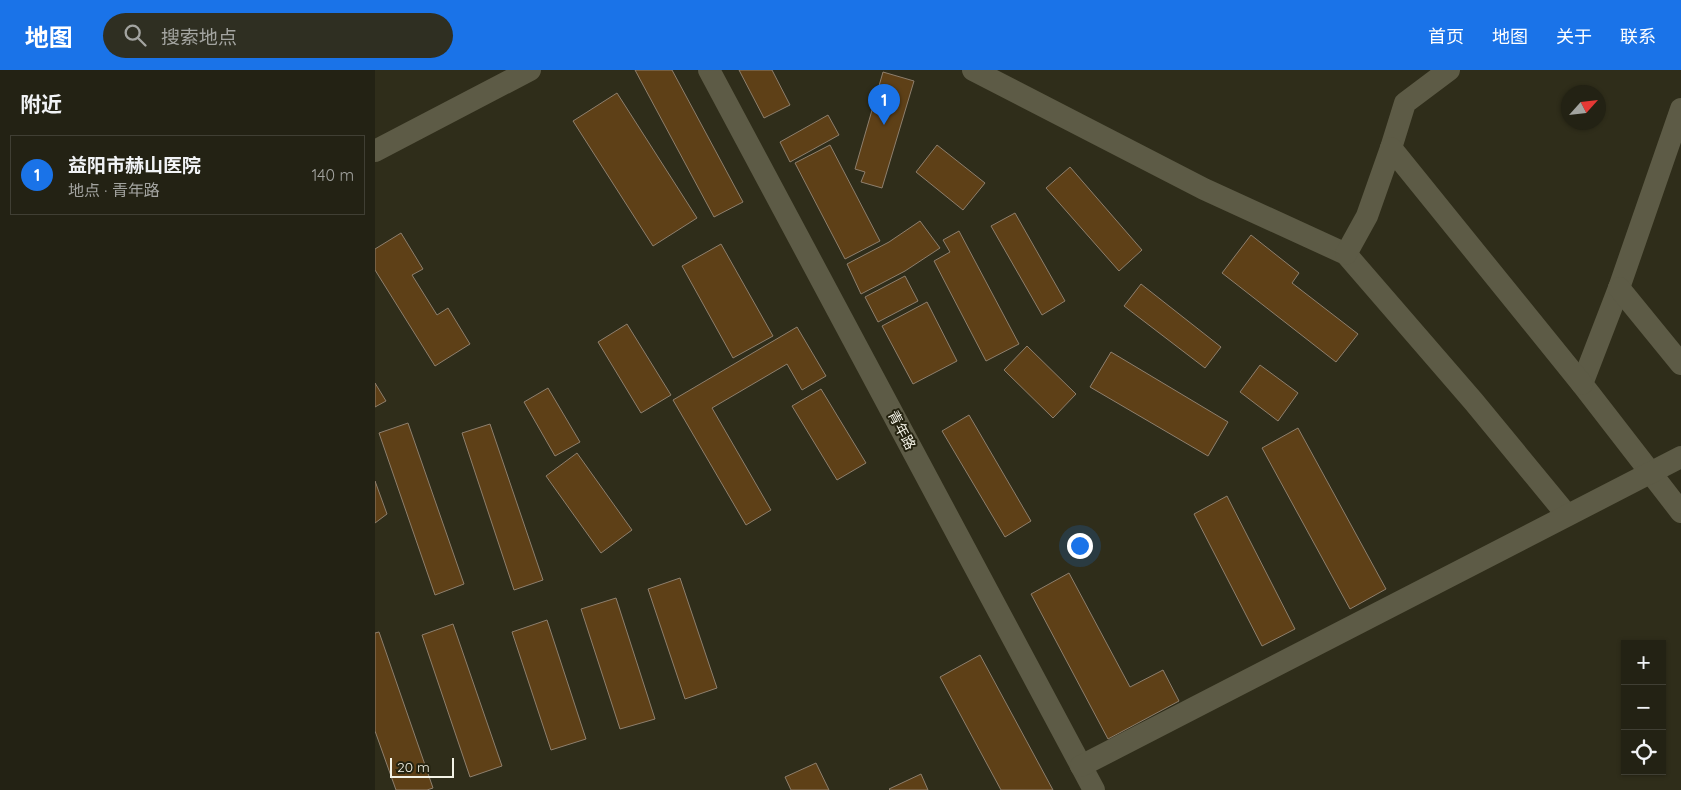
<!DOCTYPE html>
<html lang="zh">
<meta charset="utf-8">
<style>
:root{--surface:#232214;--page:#2f2f22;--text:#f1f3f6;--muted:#a3a4a0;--line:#403f34;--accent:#1a73e8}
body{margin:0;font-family:Quicksand,"Noto Sans SC",sans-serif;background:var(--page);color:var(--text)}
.controls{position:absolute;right:15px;bottom:15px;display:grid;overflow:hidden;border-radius:0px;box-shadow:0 1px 4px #0004}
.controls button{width:45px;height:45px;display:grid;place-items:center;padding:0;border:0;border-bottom:1px solid var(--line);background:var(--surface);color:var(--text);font:25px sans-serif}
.compass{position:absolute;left:1186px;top:15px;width:45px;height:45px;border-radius:50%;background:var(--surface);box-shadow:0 1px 4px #0004;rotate:63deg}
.scale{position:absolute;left:15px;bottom:12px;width:64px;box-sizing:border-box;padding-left:5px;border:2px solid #f3f2e6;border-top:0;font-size:14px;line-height:18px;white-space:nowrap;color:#f3f2e6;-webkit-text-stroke:4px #252310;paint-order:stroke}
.you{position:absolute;left:704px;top:475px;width:18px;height:18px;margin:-12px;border:4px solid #fff;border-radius:50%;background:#1a73e8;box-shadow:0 0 0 8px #1a73e833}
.badge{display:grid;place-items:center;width:32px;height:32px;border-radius:50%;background:var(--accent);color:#fff;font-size:16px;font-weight:700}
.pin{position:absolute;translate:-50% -41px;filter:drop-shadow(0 1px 2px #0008)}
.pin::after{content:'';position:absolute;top:26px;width:18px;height:15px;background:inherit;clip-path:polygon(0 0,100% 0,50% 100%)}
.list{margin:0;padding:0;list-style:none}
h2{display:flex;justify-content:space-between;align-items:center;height:65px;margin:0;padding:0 20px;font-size:21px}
h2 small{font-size:16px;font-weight:400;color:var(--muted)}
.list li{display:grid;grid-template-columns:32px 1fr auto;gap:15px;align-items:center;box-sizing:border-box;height:80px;margin:0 10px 10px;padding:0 10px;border:1px solid var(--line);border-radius:0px}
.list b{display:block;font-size:19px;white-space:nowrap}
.list p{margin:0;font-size:16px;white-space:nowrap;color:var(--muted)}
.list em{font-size:16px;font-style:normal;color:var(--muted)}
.icon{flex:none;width:28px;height:28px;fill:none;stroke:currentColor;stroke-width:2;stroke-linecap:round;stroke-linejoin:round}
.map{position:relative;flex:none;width:1306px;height:720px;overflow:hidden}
header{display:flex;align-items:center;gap:30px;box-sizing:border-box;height:70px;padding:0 25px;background:var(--accent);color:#fff}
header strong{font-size:24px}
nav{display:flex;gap:28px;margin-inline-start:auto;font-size:18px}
.search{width:350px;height:45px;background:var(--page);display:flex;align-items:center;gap:12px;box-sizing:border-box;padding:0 18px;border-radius:28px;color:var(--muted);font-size:19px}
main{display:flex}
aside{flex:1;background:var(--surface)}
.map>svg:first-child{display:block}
.building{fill:#5e4017;stroke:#8e7f6d}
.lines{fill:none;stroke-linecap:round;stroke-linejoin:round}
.minor{stroke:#5d5b46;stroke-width:22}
.labels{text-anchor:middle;stroke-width:4;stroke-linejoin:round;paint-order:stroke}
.street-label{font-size:14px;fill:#f3f2e6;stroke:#252310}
</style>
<header>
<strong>地图</strong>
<div class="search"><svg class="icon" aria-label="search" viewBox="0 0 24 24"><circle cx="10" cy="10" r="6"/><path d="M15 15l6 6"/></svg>搜索地点</div>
<nav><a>首页</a><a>地图</a><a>关于</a><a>联系</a></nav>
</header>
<main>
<aside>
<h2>附近<small></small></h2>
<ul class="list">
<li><span class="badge">1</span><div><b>益阳市赫山医院</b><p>地点 · 青年路</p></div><em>140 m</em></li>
</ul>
</aside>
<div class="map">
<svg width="1306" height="720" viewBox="0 0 1306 720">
<rect width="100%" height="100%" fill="#2f2d1a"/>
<!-- building -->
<g class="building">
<polygon points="260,0 297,0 368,132 339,147"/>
<polygon points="364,0 397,0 415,35 389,48"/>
<polygon points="508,2 539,11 507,118 486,112 490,102 480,99"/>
<polygon points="242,23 322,148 278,176 198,51"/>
<polygon points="453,45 464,65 415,92 405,72"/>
<polygon points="455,75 505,171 470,189 420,93"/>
<polygon points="562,75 610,113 588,140 541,102"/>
<polygon points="695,97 767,180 744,201 671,118"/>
<polygon points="640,143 690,231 667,245 616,156"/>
<polygon points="545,151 565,178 530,201 486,224 472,194 514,172"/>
<polygon points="584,161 644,274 611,291 559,191 575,182 568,170"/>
<polygon points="26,163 48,199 37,205 62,245 73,238 95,274 60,296 0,200 0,179"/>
<polygon points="876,165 924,203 917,213 983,264 961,292 847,203"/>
<polygon points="346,174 398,266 358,288 307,196"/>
<polygon points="530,206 543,231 503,252 490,227"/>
<polygon points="766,214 846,277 830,298 749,236"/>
<polygon points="552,232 582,291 538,314 507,256"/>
<polygon points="252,254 296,325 266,343 223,272"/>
<polygon points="422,257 451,306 427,320 412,294 337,338 396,440 371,455 298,330"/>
<polygon points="652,276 701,324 678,348 629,300"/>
<polygon points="736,282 853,352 833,386 715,317"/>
<polygon points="885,295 923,323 903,351 865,322"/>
<polygon points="0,313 11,331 0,337"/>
<polygon points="173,318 205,372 180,386 149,332"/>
<polygon points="446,319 491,393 462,410 417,336"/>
<polygon points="594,345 656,451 630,467 567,361"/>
<polygon points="33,353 89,514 60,525 4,363"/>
<polygon points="115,354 168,510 139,520 87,363"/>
<polygon points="923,358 1011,519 975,539 887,378"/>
<polygon points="202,383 257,460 226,483 171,406"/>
<polygon points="0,411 12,444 0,453"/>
<polygon points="852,426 920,559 887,576 819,444"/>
<polygon points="694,503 755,617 788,600 804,631 733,669 656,524"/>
<polygon points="305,508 342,618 310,629 273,519"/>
<polygon points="241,528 280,649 245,659 206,539"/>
<polygon points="172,550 211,669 176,680 137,562"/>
<polygon points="78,554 127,696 95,707 47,565"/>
<polygon points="4,562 58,718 52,720 21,720 0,661 0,563"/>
<polygon points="605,585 678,720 626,720 565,607"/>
<polygon points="441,693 454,720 416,720 410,707"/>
<polygon points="546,704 553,720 515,720 514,719"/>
</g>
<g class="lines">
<!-- minor -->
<g class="minor">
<polyline points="334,0 719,720"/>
<polyline points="598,0 829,119 971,184 1099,332 1192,445"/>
<polyline points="1306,39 1244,218 1207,314 1306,442"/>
<polyline points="1016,78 1030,33 1074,0"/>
<polyline points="0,81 155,0"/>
<polyline points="971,184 992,146 1016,78 1207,314"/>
<polyline points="1244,218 1306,294"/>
<polyline points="706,696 1306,387"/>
</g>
</g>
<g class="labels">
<!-- street labels -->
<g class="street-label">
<text transform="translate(527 360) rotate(62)" y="5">青年路</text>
</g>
</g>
</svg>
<div class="controls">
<button>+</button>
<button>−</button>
<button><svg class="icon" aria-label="locate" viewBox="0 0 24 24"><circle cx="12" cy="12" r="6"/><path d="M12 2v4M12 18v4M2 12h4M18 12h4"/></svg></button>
</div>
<svg class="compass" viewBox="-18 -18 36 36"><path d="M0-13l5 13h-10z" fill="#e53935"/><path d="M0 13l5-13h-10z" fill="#a3a4a0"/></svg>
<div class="scale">20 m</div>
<div class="you"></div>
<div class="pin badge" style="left:509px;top:55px">1</div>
</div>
</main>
